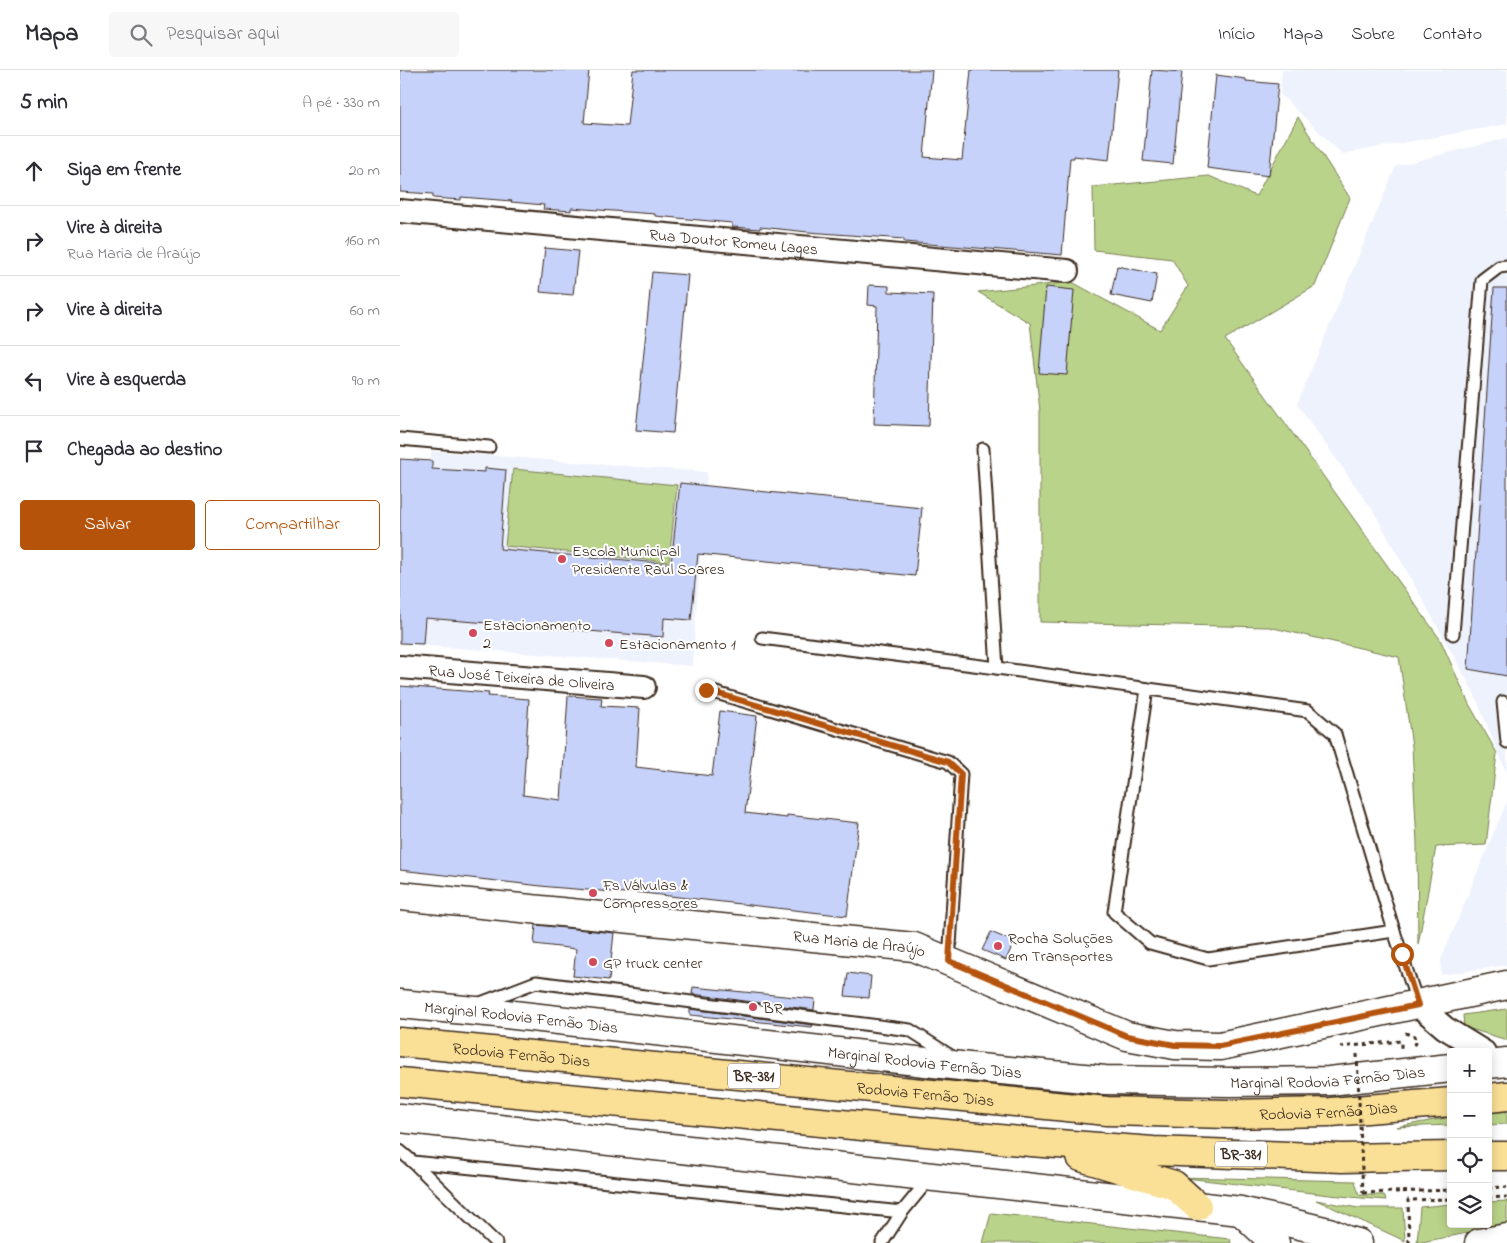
<!DOCTYPE html>
<html lang="pt">
<meta charset="utf-8">
<style>
:root{--surface:#fff;--page:#f7f7f7;--text:#2b2b33;--muted:#7c7c81;--line:#e1e1e2;--accent:#b45309}
body{margin:0;font-family:"Indie Flower",sans-serif;background:var(--page);color:var(--text)}
.controls{position:absolute;right:15px;bottom:15px;display:grid;overflow:hidden;border-radius:5px;box-shadow:0 2px 12px #0003}
.controls button{width:45px;height:45px;display:grid;place-items:center;padding:0;border:0;border-bottom:1px solid var(--line);background:var(--surface);color:var(--text);font:25px sans-serif}
.stop{position:absolute;width:15px;height:15px;margin:-11px;border:4px solid #b45309;border-radius:50%;background:#fff}
.stop.end{background:#b45309;border-color:#fff;box-shadow:0 1px 5px #0008}
.list{margin:0;padding:0;list-style:none}
h2{display:flex;justify-content:space-between;align-items:center;height:65px;margin:0;padding:0 20px;font-size:21px}
h2 small{font-size:16px;font-weight:400;color:var(--muted)}
.list li{display:grid;grid-template-columns:32px 1fr auto;gap:15px;align-items:center;box-sizing:border-box;height:70px;padding:0 20px;border-top:1px solid var(--line)}
.list b{display:block;font-size:19px;white-space:nowrap}
.list p{margin:0;font-size:16px;white-space:nowrap;color:var(--muted)}
.list em{font-size:16px;font-style:normal;color:var(--muted)}
.actions{display:flex;gap:10px;padding:15px 20px}
.actions a{flex:1;padding:11px 0;border:1px solid var(--accent);border-radius:5px;text-align:center;font-size:18px;color:var(--accent)}
.actions .main{background:var(--accent);color:#fff}
.icon{flex:none;width:28px;height:28px;fill:none;stroke:currentColor;stroke-width:2;stroke-linecap:round;stroke-linejoin:round}
.map{position:relative;flex:none;width:1107px;height:1173px;overflow:hidden}
header{display:flex;align-items:center;gap:30px;box-sizing:border-box;height:70px;padding:0 25px;background:var(--surface);border-bottom:1px solid var(--line)}
header strong{font-size:24px}
nav{display:flex;gap:28px;margin-inline-start:auto;font-size:18px}
.search{width:350px;height:45px;background:var(--page);display:flex;align-items:center;gap:12px;box-sizing:border-box;padding:0 18px;border-radius:5px;color:var(--muted);font-size:19px}
main{display:flex}
aside{flex:1;background:var(--surface)}
.map>svg:first-child{display:block}
.built{fill:#eef2fd}
.green{fill:#bad38a;stroke:#7a7e54}
.building{fill:#c6d2f9;stroke:#3b2a1e}
.lines{fill:none;stroke-linecap:round;stroke-linejoin:round}
.service-casing{stroke:#3b2a1e;stroke-width:15}
.minor-casing{stroke:#3b2a1e;stroke-width:26}
.tertiary-casing{stroke:#3b2a1e;stroke-width:31}
.secondary-casing{stroke:#3b2a1e;stroke-width:31}
.motorway-casing{stroke:#3b2a1e;stroke-width:31}
.path{stroke:#3b2a1e;stroke-width:3;stroke-dasharray:4 4;stroke-linecap:butt}
.service{stroke:#fff;stroke-width:11}
.minor{stroke:#fff;stroke-width:22}
.tertiary{stroke:#fff;stroke-width:28}
.secondary{stroke:#fff;stroke-width:28}
.motorway{stroke:#fadf96;stroke-width:28}
.path-bridge{stroke:#3b2a1e;stroke-width:3;stroke-dasharray:4 4;stroke-linecap:butt}
.route{stroke:#b45309;stroke-width:6}
.poi-dot{fill:#d1495b;stroke:#fff;stroke-width:2}
.labels{text-anchor:middle;stroke-width:4;stroke-linejoin:round;paint-order:stroke}
.shield{fill:#fff;stroke:#766a62;stroke-width:1}
.shield-label{font-size:15px;font-weight:bold;fill:#3b2a1e}
.street-label{font-size:16px;fill:#3b2a1e;stroke:#fff}
.poi-label{font-size:16px;fill:#3b2a1e;stroke:#fff;text-anchor:start}
</style>
<header>
<strong>Mapa</strong>
<div class="search"><svg class="icon" aria-label="search" viewBox="0 0 24 24"><circle cx="10" cy="10" r="6"/><path d="M15 15l6 6"/></svg>Pesquisar aqui</div>
<nav><a>Início</a><a>Mapa</a><a>Sobre</a><a>Contato</a></nav>
</header>
<main>
<aside>
<h2>5 min<small>A pé · 330 m</small></h2>
<ul class="list">
<li><svg class="icon" aria-label="ahead" viewBox="0 0 24 24"><path d="M12 20V5M6 11l6-6 6 6"/></svg><div><b>Siga em frente</b></div><em>20 m</em></li>
<li><svg class="icon" aria-label="right" viewBox="0 0 24 24"><path d="M7 20v-9h11M14 6l5 5-5 5"/></svg><div><b>Vire à direita</b><p>Rua Maria de Araújo</p></div><em>160 m</em></li>
<li><svg class="icon" aria-label="right" viewBox="0 0 24 24"><path d="M7 20v-9h11M14 6l5 5-5 5"/></svg><div><b>Vire à direita</b></div><em>60 m</em></li>
<li><svg class="icon" aria-label="left" viewBox="0 0 24 24"><path d="M17 20v-9H6M10 6l-5 5 5 5"/></svg><div><b>Vire à esquerda</b></div><em>90 m</em></li>
<li><svg class="icon" aria-label="arrive" viewBox="0 0 24 24"><path d="M6 21V4h12l-3 4 3 4H6"/></svg><div><b>Chegada ao destino</b></div></li>
</ul>
<div class="actions"><a class="main">Salvar</a><a>Compartilhar</a></div>
</aside>
<div class="map">
<svg width="1107" height="1173" viewBox="0 0 1107 1173">
<rect width="100%" height="100%" fill="#fff"/>
<filter id="ink" filterUnits="userSpaceOnUse"><feTurbulence type="fractalNoise" baseFrequency=".02" numOctaves="2"/><feDisplacementMap in="SourceGraphic" scale="10" xChannelSelector="R" yChannelSelector="G"/><feConvolveMatrix kernelMatrix="1 2 1 2 8 2 1 2 1" color-interpolation-filters="sRGB"/></filter>
<g filter="url(#ink)">
<!-- built -->
<g class="built">
<polygon points="882,0 1107,0 1107,54 942,84 880,24"/>
<polygon points="1107,68 1107,704 1073,621 974,442 897,334 996,96"/>
<polygon points="31,381 307,402 292,596 16,575"/>
<polygon points="1107,731 1107,895 1041,905 1041,890"/>
</g>
<!-- green -->
<g class="green">
<polygon points="898,47 950,128 915,216 825,269 1040,569 1069,634 1097,683 1086,775 1036,777 1018,875 1017,773 1012,676 999,587 869,557 640,552 640,341 630,253 578,222 672,212 760,260 788,216 772,189 694,180 693,117 809,106 856,126"/>
<polygon points="113,399 277,415 269,492 105,476"/>
<polygon points="1107,939 1107,970 1064,957 1063,945"/>
<polygon points="1107,1037 1107,1054 1088,1055 1088,1040"/>
<polygon points="1051,1047 1051,1055 996,1057"/>
<path d="M775,1107l180,4 4,14h25l2,5c-71,-5 -141,-16 -211,-23z"/>
<polygon points="916,1130 958,1138 1003,1138 1005,1171"/>
<polygon points="1107,1131 1107,1155 1017,1173 1020,1137 1051,1134 1051,1154 1088,1154 1088,1132"/>
<polygon points="591,1143 830,1169 831,1173 583,1173"/>
</g>
<!-- building -->
<g class="building">
<polygon points="0,0 189,0 184,53 227,56 233,0 532,0 524,87 562,90 571,0 718,0 709,90 674,86 674,88 670,88 662,185 504,172 504,169 408,162 360,157 360,159 332,157 332,153 255,146 255,144 171,138 171,141 143,139 144,135 111,132 112,131 61,127 61,130 33,128 33,124 0,122"/>
<polygon points="752,0 782,2 773,94 743,91"/>
<polygon points="816,5 846,9 846,11 878,14 869,106 807,98"/>
<polygon points="145,178 178,181 173,225 140,222"/>
<polygon points="717,196 757,204 752,233 711,225"/>
<polygon points="252,202 288,205 273,363 236,360"/>
<polygon points="469,215 489,216 489,222 533,224 529,356 474,354 477,236 468,235"/>
<polygon points="646,217 674,220 667,305 639,303"/>
<polygon points="1094,218 1107,218 1107,606 1068,599"/>
<polygon points="0,389 32,391 32,399 85,402 85,398 106,400 100,479 271,494 280,413 522,438 515,506 298,484 291,550 264,548 263,567 25,548 23,574 0,573"/>
<polygon points="0,616 89,623 88,626 129,629 123,725 161,730 168,626 202,628 201,636 240,638 236,697 312,706 320,641 357,646 345,743 387,748 387,745 459,753 447,846 225,821 225,823 150,817 0,800"/>
<polygon points="136,855 214,863 209,910 173,906 176,879 134,874"/>
<polygon points="591,862 614,872 606,890 582,880"/>
<polygon points="448,903 471,906 469,928 445,926"/>
<polygon points="293,917 415,929 414,940 292,924"/>
<polygon points="290,939 413,955 412,957 290,945"/>
</g>
<g class="lines">
<defs>
<g id="service">
<polyline points="0,369 89,377"/>
<polyline points="583,379 597,598"/>
<polyline points="1053,564 1082,210 1099,197 1107,196"/>
<polyline points="362,568 597,598 908,641 935,664 994,861 1018,935"/>
<polyline points="747,619 714,842 750,873 808,889 994,861"/>
<polyline points="306,620 548,692 561,704 549,891"/>
<polyline points="1103,632 1107,672"/>
<polyline points="78,934 136,912 510,960 554,988"/>
<polyline points="0,1081 13,1092 96,1173"/>
<polyline points="13,1092 502,1142"/>
<polyline points="482,1173 502,1142 530,1108"/>
</g>
<g id="minor">
<path id="s1" d="M0,141l667,60"/>
<path id="s2" d="M0,597l244,20"/>
<polyline points="1018,935 1045,958 1084,982"/>
</g>
<g id="tertiary">
<path id="s3" d="M0,826l514,51 213,89 48,9 45,1 287,-61"/>
</g>
<g id="secondary">
<path id="s4" d="M0,934l97,9 472,54 136,13 124,2 100,-1 122,-13"/>
<polyline points="1088,994 1107,992"/>
<polyline points="0,1048 841,1141 929,1162 946,1170 958,1173"/>
<polyline points="842,1142 875,1173"/>
<polyline points="1079,1173 1107,1168"/>
</g>
<g id="motorway">
<path id="s5" d="M0,972l707,69 122,3 102,-2 120,-10"/>
<polyline points="0,1012 631,1072 753,1081 942,1088 1051,1086"/>
<polyline points="1088,1028 1107,1026"/>
<polyline points="1088,1086 1107,1086"/>
<polyline points="681,1087 774,1115 797,1136"/>
</g>
</defs>
<!-- service casing -->
<use href="#service" class="service-casing"/>
<!-- minor casing -->
<use href="#minor" class="minor-casing"/>
<!-- tertiary casing -->
<use href="#tertiary" class="tertiary-casing"/>
<!-- secondary casing -->
<use href="#secondary" class="secondary-casing"/>
<!-- motorway casing -->
<use href="#motorway" class="motorway-casing"/>
<!-- path -->
<g class="path">
<polyline points="1005,963 1014,966 1016,973 1011,976"/>
<polyline points="940,977 1001,971 1001,978 1000,978"/>
<polyline points="1088,1118 1107,1117"/>
<polyline points="963,1123 1051,1120"/>
<polyline points="1088,1128 1107,1127"/>
<polyline points="1009,1173 1008,1130 1051,1129"/>
</g>
<!-- service -->
<use href="#service" class="service"/>
<!-- minor -->
<use href="#minor" class="minor"/>
<!-- tertiary -->
<use href="#tertiary" class="tertiary"/>
<!-- secondary -->
<use href="#secondary" class="secondary"/>
<!-- motorway -->
<use href="#motorway" class="motorway"/>
<!-- path-bridge -->
<polyline class="path-bridge" points="957,984 963,1123"/>
</g>
</g>
<g class="lines" filter="url(#ink)">
<!-- route -->
<polyline class="route" points="306,620 548,692 561,704 549,891 727,966 775,975 820,976 1018,935 1002,884"/>
</g>
<!-- markers -->
<g class="poi-dot">
<circle cx="162" cy="489" r="5"/>
<circle cx="73" cy="563" r="5"/>
<circle cx="209" cy="573" r="5"/>
<circle cx="193" cy="823" r="5"/>
<circle cx="598" cy="876" r="5"/>
<circle cx="193" cy="892" r="5"/>
<circle cx="353" cy="937" r="5"/>
</g>
<g class="labels">
<!-- shield labels -->
<g class="shield">
<rect x="328" y="993.5" width="52" height="25" rx="4"/>
<rect x="815" y="1071.5" width="52" height="25" rx="4"/>
</g>
<g class="shield-label">
<text x="354" y="1011">BR-381</text>
<text x="841" y="1089">BR-381</text>
</g>
<!-- street labels -->
<g class="street-label">
<text dy="6" stroke="none"><textPath href="#s1" startOffset="335">Rua Doutor Romeu Lages</textPath></text>
<text dy="6" stroke="none"><textPath href="#s2" startOffset="122">Rua José Teixeira de Oliveira</textPath></text>
<text dy="6" stroke="none"><textPath href="#s3" startOffset="462">Rua Maria de Araújo</textPath></text>
<text dy="6" stroke="none"><textPath href="#s4" startOffset="122">Marginal Rodovia Fernão Dias</textPath></text>
<text dy="6" stroke="none"><textPath href="#s5" startOffset="122">Rodovia Fernão Dias</textPath></text>
<text dy="6" stroke="none"><textPath href="#s4" startOffset="528">Marginal Rodovia Fernão Dias</textPath></text>
<text dy="6" stroke="none"><textPath href="#s4" startOffset="932">Marginal Rodovia Fernão Dias</textPath></text>
<text dy="6" stroke="none"><textPath href="#s5" startOffset="528">Rodovia Fernão Dias</textPath></text>
<text dy="6" stroke="none"><textPath href="#s5" startOffset="932">Rodovia Fernão Dias</textPath></text>
</g>
<!-- poi labels -->
<g class="poi-label">
<text x="172" y="486">Escola Municipal<tspan x="172" dy="18">Presidente Raul Soares</tspan></text>
<text x="83" y="560">Estacionamento<tspan x="83" dy="18">2</tspan></text>
<text x="219" y="579">Estacionamento 1</text>
<text x="203" y="820">Fs Válvulas &amp;<tspan x="203" dy="18">Compressores</tspan></text>
<text x="608" y="873">Rocha Soluções<tspan x="608" dy="18">em Transportes</tspan></text>
<text x="203" y="898">GP truck center</text>
<text x="363" y="943">BR</text>
</g>
</g>
</svg>
<div class="controls">
<button>+</button>
<button>−</button>
<button><svg class="icon" aria-label="locate" viewBox="0 0 24 24"><circle cx="12" cy="12" r="6"/><path d="M12 2v4M12 18v4M2 12h4M18 12h4"/></svg></button>
<button><svg class="icon" aria-label="layers" viewBox="0 0 24 24"><path d="M12 4l9 5-9 5-9-5zM3 14l9 5 9-5"/></svg></button>
</div>
<div class="stop" style="left:1002px;top:884px"></div>
<div class="stop end" style="left:306px;top:620px"></div>
</div>
</main>
